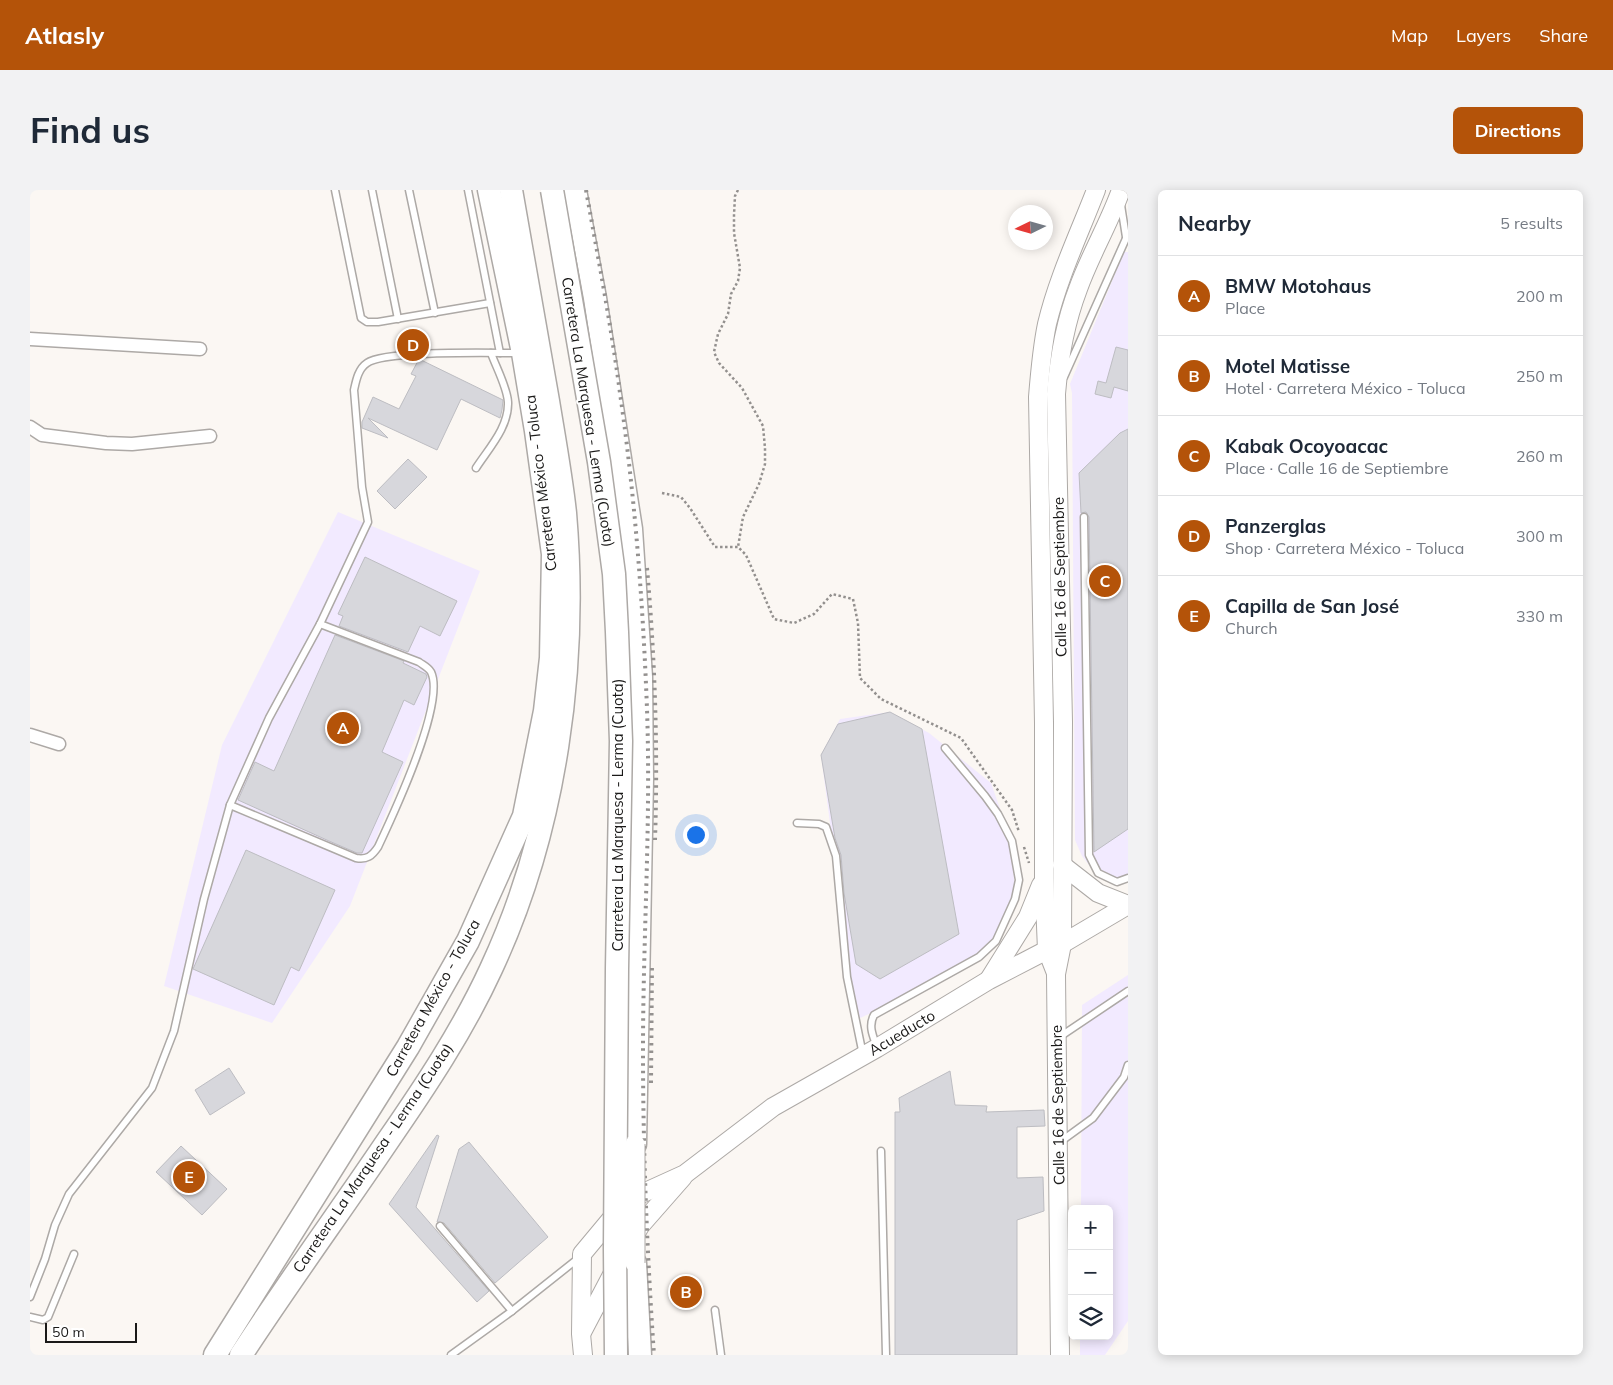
<!DOCTYPE html>
<meta charset="utf-8">
<style>
:root{--surface:#fff;--page:#f2f2f3;--text:#1f2937;--muted:#747a83;--line:#e0e1e3;--accent:#b45309}
body{margin:0;font-family:Mulish,sans-serif;background:var(--page);color:var(--text)}
.controls{position:absolute;right:15px;bottom:15px;display:grid;overflow:hidden;border-radius:8px;box-shadow:0 2px 12px #0003}
.controls button{width:45px;height:45px;display:grid;place-items:center;padding:0;border:0;border-bottom:1px solid var(--line);background:var(--surface);color:var(--text);font:25px sans-serif}
.compass{position:absolute;left:978px;top:15px;width:45px;height:45px;border-radius:50%;background:var(--surface);box-shadow:0 2px 12px #0003;rotate:265deg}
.scale{position:absolute;left:15px;bottom:12px;width:92px;box-sizing:border-box;padding-left:5px;border:2px solid #1a1918;border-top:0;font-size:14px;line-height:18px;white-space:nowrap;color:#1a1918;-webkit-text-stroke:4px #fff;paint-order:stroke}
.you{position:absolute;left:665px;top:644px;width:18px;height:18px;margin:-12px;border:4px solid #fff;border-radius:50%;background:#1a73e8;box-shadow:0 0 0 8px #1a73e833}
.badge{display:grid;place-items:center;width:32px;height:32px;border-radius:50%;background:var(--accent);color:#fff;font-size:16px;font-weight:700}
.pin{position:absolute;translate:-50% -50%;border:2px solid #fff;box-shadow:0 1px 5px #0006}
.list{margin:0;padding:0;list-style:none}
h2{display:flex;justify-content:space-between;align-items:center;height:65px;margin:0;padding:0 20px;font-size:21px}
h2 small{font-size:16px;font-weight:400;color:var(--muted)}
.list li{display:grid;grid-template-columns:32px 1fr auto;gap:15px;align-items:center;box-sizing:border-box;height:80px;padding:0 20px;border-top:1px solid var(--line)}
.list b{display:block;font-size:19px;white-space:nowrap}
.list p{margin:0;font-size:16px;white-space:nowrap;color:var(--muted)}
.list em{font-size:16px;font-style:normal;color:var(--muted)}
.icon{flex:none;width:28px;height:28px;fill:none;stroke:currentColor;stroke-width:2;stroke-linecap:round;stroke-linejoin:round}
.map{position:relative;flex:none;width:1098px;height:1165px;overflow:hidden;border-radius:8px}
header{display:flex;align-items:center;gap:30px;box-sizing:border-box;height:70px;padding:0 25px;background:var(--accent);color:#fff}
header strong{font-size:24px}
nav{display:flex;gap:28px;margin-inline-start:auto;font-size:18px}
.intro{display:flex;align-items:center;justify-content:space-between;box-sizing:border-box;height:120px;padding:0 30px}
h1{margin:0;font-size:35px}
.button{padding:12px 22px;border-radius:8px;background:var(--accent);color:#fff;font-size:18px;font-weight:700}
main{display:flex;gap:30px;padding:0 30px}
aside{flex:1;background:var(--surface);border-radius:8px;box-shadow:0 2px 12px #0003}
.map>svg:first-child{display:block}
.industrial{fill:#f2eaff}
.building{fill:#d7d7dc;stroke:#bdbdc2}
.lines{fill:none;stroke-linecap:round;stroke-linejoin:round}
.service-casing{stroke:#ada9a6;stroke-width:9}
.minor-casing{stroke:#ada9a6;stroke-width:15}
.secondary-casing{stroke:#ada9a6;stroke-width:20}
.motorway-casing{stroke:#ada9a6;stroke-width:25}
.path{stroke:#93908e;stroke-width:2.5;stroke-dasharray:2.5 2.5;stroke-linecap:butt}
.service{stroke:#fff;stroke-width:6}
.minor{stroke:#fff;stroke-width:12}
.secondary{stroke:#fff;stroke-width:18}
.motorway{stroke:#fff;stroke-width:22}
.rail{stroke:#94918f;stroke-width:4;stroke-dasharray:2.5 5;stroke-linecap:butt}
.primary-bridge-casing{stroke:#ada9a6;stroke-width:21;stroke-linecap:butt}
.motorway-bridge-casing{stroke:#ada9a6;stroke-width:25;stroke-linecap:butt}
.primary-bridge{stroke:#fff;stroke-width:19}
.motorway-bridge{stroke:#fff;stroke-width:22}
.labels{text-anchor:middle;stroke-width:4;stroke-linejoin:round;paint-order:stroke}
.street-label{font-size:15px;fill:#1a1918;stroke:#fff}
</style>
<header>
<strong>Atlasly</strong>
<nav><a>Map</a><a>Layers</a><a>Share</a></nav>
</header>
<div class="intro"><h1>Find us</h1><a class="button">Directions</a></div>
<main>
<div class="map">
<svg width="1098" height="1165" viewBox="0 0 1098 1165">
<rect width="100%" height="100%" fill="#fbf7f3"/>
<!-- industrial -->
<g class="industrial">
<polygon points="1094,62 1098,62 1098,692 1086,693 1070,689 1052,666 1045,650 1042,203 1040,194"/>
<polygon points="308,322 450,381 320,716 242,833 134,796 192,555"/>
<polygon points="860,522 899,543 961,593 982,653 985,709 961,756 883,803 826,830 791,565 810,529"/>
<polygon points="1098,785 1098,1131 1075,1165 1050,1165 1050,1146 1079,1146 1079,1019 1051,1019 1052,815"/>
</g>
<!-- building -->
<g class="building">
<polygon points="1086,157 1098,160 1098,201 1084,197 1081,208 1065,204 1068,191 1076,193"/>
<polygon points="389,169 473,210 472,220 470,228 431,209 407,260 338,228 358,248 332,238 332,232 343,207 369,219 386,186 381,184"/>
<polygon points="1098,239 1098,639 1064,662 1059,327 1056,322 1051,323 1049,283 1090,243"/>
<polygon points="378,269 397,287 365,319 347,301"/>
<polygon points="335,367 427,411 410,446 390,436 378,462 309,436 313,426 308,424"/>
<polygon points="305,445 374,471 373,473 396,484 397,487 384,515 374,510 352,562 373,572 332,663 327,663 299,651 208,610 225,572 244,581"/>
<polygon points="860,522 892,539 929,744 850,789 826,774 814,703 811,665 805,648 791,565 808,534"/>
<polygon points="216,660 305,700 269,781 261,777 244,815 163,779"/>
<polygon points="199,878 215,903 180,925 165,900"/>
<polygon points="920,881 925,915 957,916 956,922 1014,920 1015,936 987,937 987,988 1013,987 1014,1021 987,1030 987,1165 865,1165 865,922 870,922 869,908"/>
<polygon points="407,945 409,946 386,1017 459,1101 447,1112 359,1014"/>
<polygon points="439,952 518,1047 465,1093 414,1033 407,1032 429,959"/>
<polygon points="151,956 197,999 172,1025 126,982"/>
</g>
<g class="lines">
<defs>
<g id="service">
<polyline points="305,0 331,128 337,132 348,132 460,113"/>
<polyline points="342,0 368,129"/>
<polyline points="379,0 405,123"/>
<polyline points="438,0 470,163"/>
<polyline points="1091,15 1096,47"/>
<polyline points="1034,187 1098,44"/>
<path d="M446,278c13,-20 33,-41 32,-66 -1,-15 -12,-35 -17,-49"/>
<polyline points="1054,327 1059,665 1068,683 1087,692 1098,688"/>
<path d="M200,615l39,-87 51,-94 48,-102 -6,-35 -8,-97c2,-9 4,-21 13,-27 18,-13 124,-10 152,-10"/>
<polyline points="767,633 789,634 796,637 806,666 817,787 833,865"/>
<polyline points="1028,848 1098,801"/>
<path d="M847,857c-4,-11 -9,-21 -3,-32l105,-58 17,-16 19,-42 4,-19 -7,-39 -14,-27 -13,-18 -40,-48"/>
<polyline points="1030,952 1063,928 1094,887 1098,875"/>
<polyline points="851,961 856,1165"/>
<polyline points="410,1036 482,1121"/>
<path d="M0,1107l15,-38 10,-34 14,-31 83,-106 22,-57 30,-132 26,-94 126,53c11,2 16,-2 22,-11 15,-32 68,-144 53,-175 -3,-5 -8,-7 -12,-10l-99,-38"/>
<polyline points="685,1120 691,1165"/>
<polyline points="0,1127 13,1130 18,1127 44,1064"/>
<polyline points="421,1165 482,1121 550,1067"/>
</g>
<g id="minor">
<polyline points="0,149 170,159"/>
<polyline points="0,237 12,245 76,253 102,254 180,246"/>
<polyline points="0,545 29,554"/>
</g>
<g id="secondary">
<polyline points="1032,675 1068,703 1098,715"/>
<path d="M1026,783l-9,-23 -3,-72v-155l-6,-326c2,-25 4,-49 9,-73 11,-46 32,-90 49,-134"/>
<polyline points="960,788 998,727 1011,695"/>
<polyline points="602,1050 610,1036 653,987"/>
<polyline points="552,1142 584,1081"/>
<polyline points="553,1165 551,1144 552,1064 587,1022 611,1004 655,984 743,917 847,858 959,790 1017,760 1032,754 1098,715"/>
<path d="M1030,1165l-4,-381 6,-30 1,-222 -7,-328c3,-37 9,-71 22,-105 12,-34 31,-65 43,-99"/>
</g>
<g id="motorway">
<polyline points="545,0 565,108 601,339 611,487 612,589 605,954"/>
<polyline points="605,1073 610,1165"/>
<polyline points="185,1165 378,857 438,751 494,626 515,521 521,468 523,364 506,241 493,163 459,0"/>
<path d="M211,1165c47,-72 98,-142 146,-213 38,-55 76,-112 104,-173 65,-139 87,-304 74,-456 -4,-37 -11,-75 -17,-112 -12,-70 -25,-141 -37,-211"/>
</g>
</defs>
<!-- service casing -->
<use href="#service" class="service-casing"/>
<!-- minor casing -->
<use href="#minor" class="minor-casing"/>
<!-- secondary casing -->
<use href="#secondary" class="secondary-casing"/>
<!-- motorway casing -->
<use href="#motorway" class="motorway-casing"/>
<!-- path -->
<g class="path">
<polyline points="708,0 705,6 704,25 704,43 710,78 708,91 701,104 698,124 688,144 684,162 689,173 712,198 733,236 735,258 735,274 729,294 713,327 708,357"/>
<polyline points="632,303 651,307 660,318 685,357 708,357 716,365 744,429 764,433 784,424 802,404 823,409 828,433 830,488 851,509 931,548 982,620 989,642"/>
<polyline points="994,657 999,673"/>
</g>
<!-- service -->
<use href="#service" class="service"/>
<!-- minor -->
<use href="#minor" class="minor"/>
<!-- secondary -->
<use href="#secondary" class="secondary"/>
<!-- motorway -->
<use href="#motorway" class="motorway"/>
<!-- rail -->
<g class="rail">
<path d="M556,0c12,67 25,135 34,203 15,105 23,210 27,316 4,114 -4,227 -4,341 0,102 4,203 11,305"/>
<path d="M617,378c8,90 11,182 8,272"/>
<polyline points="621,893 622,773"/>
</g>
<defs>
<polyline id="primary-bridge" points="605,1073 605,954"/>
<polyline id="motorway-bridge" points="522,0 569,272 584,384 587,442 591,551 587,779 585,1059 586,1165"/>
</defs>
<!-- primary-bridge casing -->
<use href="#primary-bridge" class="primary-bridge-casing"/>
<!-- motorway-bridge casing -->
<use href="#motorway-bridge" class="motorway-bridge-casing"/>
<!-- primary-bridge -->
<use href="#primary-bridge" class="primary-bridge"/>
<!-- motorway-bridge -->
<use href="#motorway-bridge" class="motorway-bridge"/>
</g>
<g class="labels">
<!-- street labels -->
<g class="street-label">
<text transform="translate(558 222) rotate(81)" y="5">Carretera La Marquesa - Lerma (Cuota)</text>
<text transform="translate(511 293) rotate(-97)" y="5">Carretera México - Toluca</text>
<text transform="translate(1030 387) rotate(-91)" y="5">Calle 16 de Septiembre</text>
<text transform="translate(588 625) rotate(-90)" y="5">Carretera La Marquesa - Lerma (Cuota)</text>
<text transform="translate(403 808) rotate(-61)" y="5">Carretera México - Toluca</text>
<text transform="translate(872 843) rotate(-31)" y="5">Acueducto</text>
<text transform="translate(1028 915) rotate(-91)" y="5">Calle 16 de Septiembre</text>
<text transform="translate(343 968) rotate(-56)" y="5">Carretera La Marquesa - Lerma (Cuota)</text>
</g>
</g>
</svg>
<div class="controls">
<button>+</button>
<button>−</button>
<button><svg class="icon" aria-label="layers" viewBox="0 0 24 24"><path d="M12 4l9 5-9 5-9-5zM3 14l9 5 9-5"/></svg></button>
</div>
<svg class="compass" viewBox="-18 -18 36 36"><path d="M0-13l5 13h-10z" fill="#e53935"/><path d="M0 13l5-13h-10z" fill="#747a83"/></svg>
<div class="scale">50 m</div>
<div class="you"></div>
<div class="pin badge" style="left:313px;top:538px">A</div>
<div class="pin badge" style="left:656px;top:1102px">B</div>
<div class="pin badge" style="left:1075px;top:391px">C</div>
<div class="pin badge" style="left:383px;top:155px">D</div>
<div class="pin badge" style="left:159px;top:987px">E</div>
</div>
<aside>
<h2>Nearby<small>5 results</small></h2>
<ul class="list">
<li><span class="badge">A</span><div><b>BMW Motohaus</b><p>Place</p></div><em>200 m</em></li>
<li><span class="badge">B</span><div><b>Motel Matisse</b><p>Hotel · Carretera México - Toluca</p></div><em>250 m</em></li>
<li><span class="badge">C</span><div><b>Kabak Ocoyoacac</b><p>Place · Calle 16 de Septiembre</p></div><em>260 m</em></li>
<li><span class="badge">D</span><div><b>Panzerglas</b><p>Shop · Carretera México - Toluca</p></div><em>300 m</em></li>
<li><span class="badge">E</span><div><b>Capilla de San José</b><p>Church</p></div><em>330 m</em></li>
</ul>
</aside>
</main>
